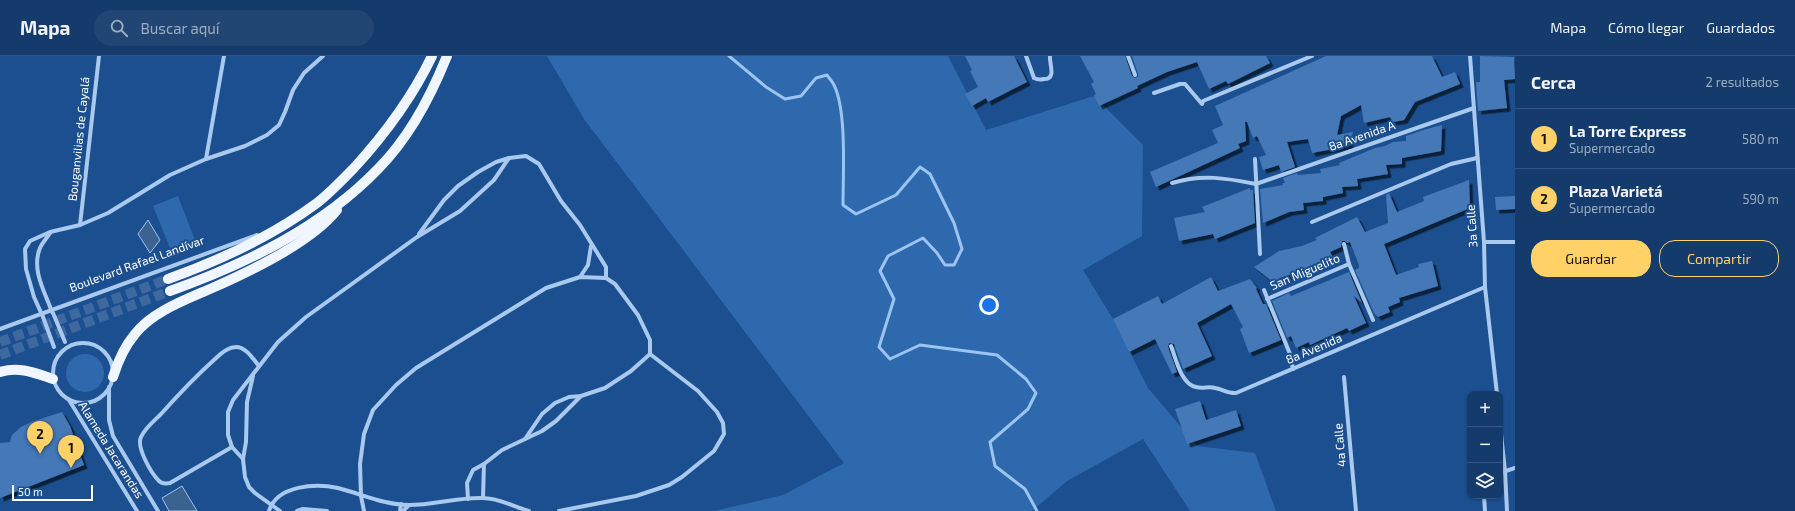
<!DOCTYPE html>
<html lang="es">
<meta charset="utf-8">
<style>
:root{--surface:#143b6b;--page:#214673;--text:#f1f3f6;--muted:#9dadc1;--line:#33557e;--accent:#ffd166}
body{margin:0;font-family:"Exo 2",sans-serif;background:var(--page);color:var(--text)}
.controls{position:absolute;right:12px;bottom:12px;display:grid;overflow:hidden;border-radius:8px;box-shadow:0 1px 3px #0004}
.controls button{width:36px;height:36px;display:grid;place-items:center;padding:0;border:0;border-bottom:1px solid var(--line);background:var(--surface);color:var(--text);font:20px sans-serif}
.scale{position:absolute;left:12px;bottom:10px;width:81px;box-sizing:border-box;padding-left:4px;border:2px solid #fff;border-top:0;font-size:11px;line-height:14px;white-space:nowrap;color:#fff;-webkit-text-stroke:3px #1b4f8f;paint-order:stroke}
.you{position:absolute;left:989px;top:249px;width:14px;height:14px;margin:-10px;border:3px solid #fff;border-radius:50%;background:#1a73e8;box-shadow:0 0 0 6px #1a73e833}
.badge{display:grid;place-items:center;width:26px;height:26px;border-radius:50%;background:var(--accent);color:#111;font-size:13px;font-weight:700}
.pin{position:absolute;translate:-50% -33px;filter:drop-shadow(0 1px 2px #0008)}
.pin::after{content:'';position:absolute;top:21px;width:14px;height:12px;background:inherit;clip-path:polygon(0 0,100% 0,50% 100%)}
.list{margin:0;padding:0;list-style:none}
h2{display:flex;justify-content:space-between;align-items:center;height:52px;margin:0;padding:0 16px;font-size:17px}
h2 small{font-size:13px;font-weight:400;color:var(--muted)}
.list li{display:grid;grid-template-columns:26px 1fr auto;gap:12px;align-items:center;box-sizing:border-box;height:60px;padding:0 16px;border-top:1px solid var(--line)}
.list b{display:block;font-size:15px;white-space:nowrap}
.list p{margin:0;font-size:13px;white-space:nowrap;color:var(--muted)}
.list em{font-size:13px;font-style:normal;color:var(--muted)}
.actions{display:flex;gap:8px;padding:12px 16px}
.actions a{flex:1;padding:9px 0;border:1px solid var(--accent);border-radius:16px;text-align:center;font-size:14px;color:var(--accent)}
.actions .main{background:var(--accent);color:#111}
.icon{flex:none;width:22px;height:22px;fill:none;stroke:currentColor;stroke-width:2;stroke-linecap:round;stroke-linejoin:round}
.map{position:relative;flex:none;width:1515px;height:455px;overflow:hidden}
header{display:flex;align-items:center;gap:24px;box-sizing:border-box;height:56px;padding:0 20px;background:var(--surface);border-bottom:1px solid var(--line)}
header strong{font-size:19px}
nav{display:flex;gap:22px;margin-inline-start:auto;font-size:14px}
.search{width:280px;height:36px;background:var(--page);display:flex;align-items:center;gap:10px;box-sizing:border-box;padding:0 14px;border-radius:22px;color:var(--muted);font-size:15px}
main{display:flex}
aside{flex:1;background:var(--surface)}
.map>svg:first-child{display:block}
.green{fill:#2e69ad}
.water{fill:#3c6290;stroke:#9cc4f0}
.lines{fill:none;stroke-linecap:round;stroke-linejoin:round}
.stream{stroke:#9cc4f0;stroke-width:3}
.building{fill:#4478b7;filter:url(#shadow)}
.primary-tunnel{stroke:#3d69a0;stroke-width:10;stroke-dasharray:10 5;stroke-linecap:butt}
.street{stroke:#a9c9ee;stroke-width:4}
.primary{stroke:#f0f6ff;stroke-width:10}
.street-bridge{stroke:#a9c9ee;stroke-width:4}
.labels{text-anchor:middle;stroke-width:4;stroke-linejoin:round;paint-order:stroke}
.street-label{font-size:12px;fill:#fff;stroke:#1b4f8f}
</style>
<header>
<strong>Mapa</strong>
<div class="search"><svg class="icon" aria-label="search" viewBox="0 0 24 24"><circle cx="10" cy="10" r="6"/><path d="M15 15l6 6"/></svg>Buscar aquí</div>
<nav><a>Mapa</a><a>Cómo llegar</a><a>Guardados</a></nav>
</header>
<main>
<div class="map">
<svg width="1515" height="455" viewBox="0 0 1515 455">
<defs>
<filter id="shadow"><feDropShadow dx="3.5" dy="3.5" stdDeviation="0" flood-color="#0009"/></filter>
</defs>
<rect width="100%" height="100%" fill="#1b4f8f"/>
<!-- green -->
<g class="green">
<polygon points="547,0 948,0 986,74 1094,40 1143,89 1142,180 1083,214 1113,263 1148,332 1197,390 1255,397 1276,455 1190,455 1143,383 1067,425 1032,455 714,455 783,439 844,407 584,63"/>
<polygon points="178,140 196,187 172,197 153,150"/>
<circle cx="85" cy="317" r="19"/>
</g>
<!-- water -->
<g class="water">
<polygon points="148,164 160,184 150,197 138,178"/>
<polygon points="182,430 197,455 169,455 162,442"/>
</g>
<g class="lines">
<!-- stream -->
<path class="stream" d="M729,0l37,31 19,12 16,-3 15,-18 11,-3c2,3 5,6 7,10 13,26 9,89 9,120l13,9 40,-19 24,-28 10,7 24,49 8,26 -8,16h-9l-8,-12 -14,-15 -35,18 -8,15 14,28 -15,48 11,12 30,-14 77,10 29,24 10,14 -8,16 -38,33 5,24 30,23 12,22"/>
</g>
<!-- building -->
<g class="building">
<polygon points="965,0 1014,0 1027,26 988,46 986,42 972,50 965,38 978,31 970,15 972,14"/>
<polygon points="1080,0 1125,0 1132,20 1135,22 1138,21 1138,18 1132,0 1266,0 1270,7 1228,28 1226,25 1209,33 1197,6 1167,16 1137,30 1138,32 1099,50 1094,39 1096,38 1091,28 1094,26"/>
<polygon points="1326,0 1432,0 1442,21 1455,16 1460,28 1415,46 1404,64 1393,66 1390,61 1364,67 1361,49 1341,60 1337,79 1353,76 1349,90 1312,97 1308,83 1287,86 1295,111 1281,116 1279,109 1263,114 1259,101 1266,99 1257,80 1253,82 1247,66 1245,66 1246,85 1238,88 1240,92 1156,131 1150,116 1218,87 1212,74 1223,69 1215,50"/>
<polygon points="1480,0 1514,1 1515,23 1504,24 1507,52 1478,55 1476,26 1480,26"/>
<polygon points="1442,69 1441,95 1402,102 1402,108 1386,109 1388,118 1357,123 1358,130 1342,131 1343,137 1323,141 1323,145 1303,147 1304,154 1289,156 1263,167 1260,133 1283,129 1283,127 1285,127 1283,122 1297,117 1298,119 1321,117 1320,113 1340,109 1339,107 1375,92 1385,90 1393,86 1406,85 1406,80 1423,74"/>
<polygon points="1469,124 1470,152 1384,188 1396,219 1419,211 1418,208 1432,205 1438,230 1399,242 1400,246 1388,251 1390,256 1378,261 1374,257 1355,214 1359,212 1359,209 1350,186 1347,187 1345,185 1342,185 1341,191 1330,196 1334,203 1324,208 1323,205 1312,212 1280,222 1273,226 1254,211 1279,195 1302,190 1317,184 1315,182 1357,161 1365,176 1388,167 1386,139 1389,137 1397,156 1424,145 1423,141"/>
<polygon points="1250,132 1250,134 1253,134 1255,167 1215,183 1213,178 1179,185 1174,162 1205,156 1202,151"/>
<polygon points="1515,140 1515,153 1496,154 1495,141"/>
<polygon points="1349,216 1362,247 1354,240 1366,267 1349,275 1347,272 1310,289 1309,286 1296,292 1291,280 1287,282 1272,245 1289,237 1291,240"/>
<polygon points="1211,221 1218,235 1250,223 1257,232 1256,233 1263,248 1266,248 1281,284 1249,297 1240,273 1243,271 1231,248 1197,267 1212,300 1183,313 1174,288 1169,287 1168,291 1177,316 1172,318 1155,283 1129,296 1113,263 1158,240 1162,248"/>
<polygon points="1200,345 1206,364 1236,354 1241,370 1187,388 1175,353"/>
<polygon points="62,356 70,370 84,409 0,442 0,387 10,386 12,379 21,371 31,366"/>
</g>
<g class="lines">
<!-- primary-tunnel -->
<g class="primary-tunnel">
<polyline points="0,286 168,223"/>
<polyline points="0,299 170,235"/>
</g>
<!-- street -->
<g class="street">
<path d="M1026,0l8,22c4,2 6,2 10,1 13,0 5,-15 6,-23"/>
<polyline points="1128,0 1135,19"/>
<polyline points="1470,0 1484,186 1485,231 1497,338"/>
<polyline points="1154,37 1180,28 1185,28 1202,48 1203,45 1312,0"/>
<polyline points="206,103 224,0"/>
<polyline points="1255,103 1260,198"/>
<path d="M1172,127c30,-9 54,-5 84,1l218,-76"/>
<polyline points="1312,166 1451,108 1477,102"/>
<polyline points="80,169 99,0"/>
<path d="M50,177c-3,5 -8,10 -10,15 -9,22 5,44 12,64"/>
<polyline points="419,178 444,144 458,130 478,116 496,106 509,102 526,100 539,108 561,145 580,169 606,211 606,222"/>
<polyline points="1484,186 1515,186"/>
<polyline points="1344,188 1349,208 1373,264"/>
<polyline points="580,221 588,209 591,190"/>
<polyline points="1264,234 1290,298 1293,313"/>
<polyline points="1267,243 1349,208"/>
<polyline points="43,261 34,241 26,213 25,193 30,185 50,176 80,169 108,157 170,119 206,103 245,90 267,79 279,69 285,56 293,34 304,17 323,0"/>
<polyline points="0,273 257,179"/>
<circle cx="83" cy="317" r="30"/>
<path d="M1171,290c5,13 10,38 25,41 7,2 13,-1 19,1 7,1 13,6 21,5l249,-106"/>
<polyline points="253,320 247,346 246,386 243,403 245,421 249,431 255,437 280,455"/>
<polyline points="1344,321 1356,455"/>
<polyline points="109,331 109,364 113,380 158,455"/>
<polyline points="69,344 137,455"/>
<polyline points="1500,368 1505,415 1507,455"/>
<path d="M232,391l-62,36c-5,1 -8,1 -11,-2 -8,-8 -23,-34 -18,-44 4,-9 13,-16 20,-23 17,-19 35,-38 54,-55 5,-5 14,-12 21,-12 10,0 17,12 23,19"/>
<polyline points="243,403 232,391 228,379 228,356 233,344 278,286 306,261 417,181 460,155 494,124 509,102"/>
<polyline points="1500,417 1515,412"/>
<polyline points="1484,440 1485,455"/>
<polyline points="483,442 484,408"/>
<polyline points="468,443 467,427 473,414 484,408 502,394 542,375 556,365 581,340"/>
<path d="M269,455c8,-26 47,-28 69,-23 24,6 46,17 71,17 25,0 49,-8 74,-7 16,0 31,9 46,13"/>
<polyline points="297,455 303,453 327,455"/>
<polyline points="364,455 361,440 360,408 364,378 373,354 396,329 416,312 546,232 580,221 606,222 615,228 638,259 650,284 650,298 631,315 605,332 581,340 569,341 555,347 542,358 525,383"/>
<polyline points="400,455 401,448"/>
<polyline points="403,455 409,449"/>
<polyline points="559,455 636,440 669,429 682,421 714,395 724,378 723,367 717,356 698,335 650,298"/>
</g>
<!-- primary -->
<g class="primary">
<path d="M168,223c53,-19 103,-42 149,-76 13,-10 25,-23 37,-35 31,-34 58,-70 78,-112"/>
<path d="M170,235c76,-27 152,-64 208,-122 31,-31 53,-73 69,-113"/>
<path d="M0,316c19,-6 35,1 53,7"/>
<path d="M113,321c5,-16 11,-30 22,-43 17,-22 50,-34 75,-45 39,-17 101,-46 127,-79"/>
</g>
<!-- street-bridge -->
<g class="street-bridge">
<polyline points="53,257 65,286"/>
<polyline points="43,261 54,291"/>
</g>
</g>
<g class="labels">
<!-- street labels -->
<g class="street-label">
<text transform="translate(1362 80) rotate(-19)" y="4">8a Avenida A</text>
<text transform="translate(79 83) rotate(-84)" y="4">Bouganvilias de Cayalá</text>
<text transform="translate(1472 170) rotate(-94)" y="4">3a Calle</text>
<text transform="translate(137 208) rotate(-20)" y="4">Boulevard Rafael Landívar</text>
<text transform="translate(1305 216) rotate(-23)" y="4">San Miguelito</text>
<text transform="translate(1314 293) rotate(-23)" y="4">8a Avenida</text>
<text transform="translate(1340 389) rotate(-95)" y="4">4a Calle</text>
<text transform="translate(111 394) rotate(58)" y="4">Alameda Jacarandas</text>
</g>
</g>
</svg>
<div class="controls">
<button>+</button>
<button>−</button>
<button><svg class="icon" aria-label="layers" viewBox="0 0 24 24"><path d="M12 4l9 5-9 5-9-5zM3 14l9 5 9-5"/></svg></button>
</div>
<div class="scale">50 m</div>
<div class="you"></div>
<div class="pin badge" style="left:71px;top:412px">1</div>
<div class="pin badge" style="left:40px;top:398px">2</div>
</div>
<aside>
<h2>Cerca<small>2 resultados</small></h2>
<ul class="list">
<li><span class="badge">1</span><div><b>La Torre Express</b><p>Supermercado</p></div><em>580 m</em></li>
<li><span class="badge">2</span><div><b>Plaza Varietá</b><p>Supermercado</p></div><em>590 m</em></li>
</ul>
<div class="actions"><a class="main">Guardar</a><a>Compartir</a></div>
</aside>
</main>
